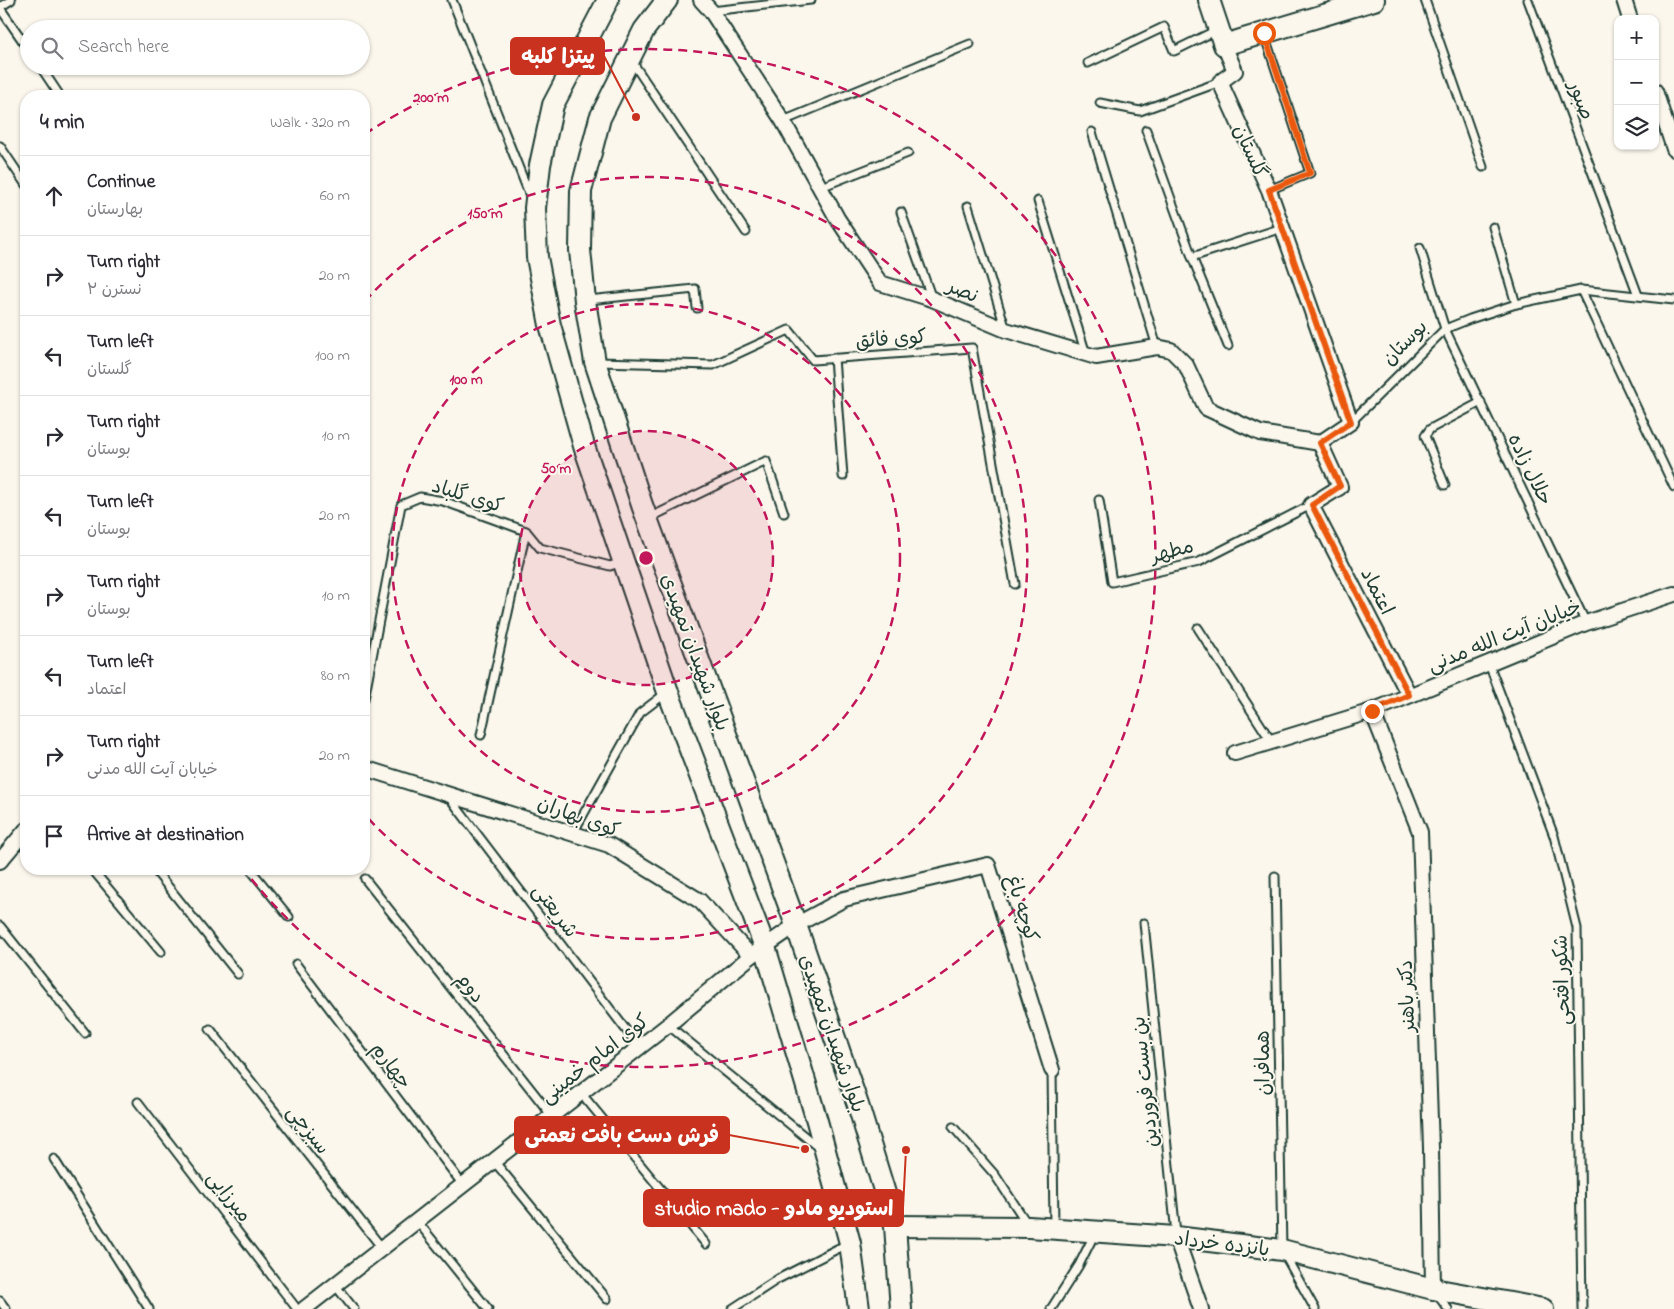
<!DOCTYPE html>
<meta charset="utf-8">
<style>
:root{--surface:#fff;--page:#f7f7f7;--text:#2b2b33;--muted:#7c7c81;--line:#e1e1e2}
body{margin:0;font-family:"Indie Flower","Playpen Sans Arabic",sans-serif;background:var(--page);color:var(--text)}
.controls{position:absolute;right:15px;top:15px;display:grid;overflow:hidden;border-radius:10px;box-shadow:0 1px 4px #0004}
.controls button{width:45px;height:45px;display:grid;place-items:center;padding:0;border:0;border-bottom:1px solid var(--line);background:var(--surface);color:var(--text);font:25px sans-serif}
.stop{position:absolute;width:15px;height:15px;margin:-11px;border:4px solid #ea580c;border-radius:50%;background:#fff}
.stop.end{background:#ea580c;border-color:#fff;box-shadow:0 1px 5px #0008}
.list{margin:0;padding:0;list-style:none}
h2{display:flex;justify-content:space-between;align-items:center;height:65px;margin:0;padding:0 20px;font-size:21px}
h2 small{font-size:16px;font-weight:400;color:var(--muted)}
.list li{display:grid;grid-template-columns:32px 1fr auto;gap:15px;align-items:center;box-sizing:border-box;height:80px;padding:0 20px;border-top:1px solid var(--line)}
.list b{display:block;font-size:19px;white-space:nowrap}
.list p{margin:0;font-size:16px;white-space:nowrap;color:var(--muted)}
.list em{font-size:16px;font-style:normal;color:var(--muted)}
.icon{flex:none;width:28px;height:28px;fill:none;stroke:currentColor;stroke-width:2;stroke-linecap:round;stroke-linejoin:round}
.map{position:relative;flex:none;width:1674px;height:1309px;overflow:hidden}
.search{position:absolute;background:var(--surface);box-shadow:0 1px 4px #0004;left:20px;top:20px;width:350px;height:55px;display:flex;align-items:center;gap:12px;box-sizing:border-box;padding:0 18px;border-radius:28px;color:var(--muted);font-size:19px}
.panel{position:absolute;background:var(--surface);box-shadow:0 1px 4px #0004;left:20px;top:90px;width:350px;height:785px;border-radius:20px}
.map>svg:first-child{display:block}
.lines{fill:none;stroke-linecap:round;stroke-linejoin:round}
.lane-casing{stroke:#1f3d34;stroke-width:11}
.street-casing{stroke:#1f3d34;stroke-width:18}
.secondary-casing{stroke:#1f3d34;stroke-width:24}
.lane{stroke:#fbf7ec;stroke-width:7}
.street{stroke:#fbf7ec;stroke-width:14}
.secondary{stroke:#fbf7ec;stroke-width:20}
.route{stroke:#ea580c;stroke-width:6}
.ring{fill:none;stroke:#c2185b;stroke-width:2.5;stroke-dasharray:9 6}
.labels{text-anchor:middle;stroke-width:4;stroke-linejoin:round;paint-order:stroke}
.street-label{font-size:20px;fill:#1f3d34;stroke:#fbf7ec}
.centre{fill:#c2185b;stroke:#fbf7ec;stroke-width:2.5}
.ring-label{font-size:15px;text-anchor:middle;font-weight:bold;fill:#c2185b;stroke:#fbf7ec;stroke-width:4;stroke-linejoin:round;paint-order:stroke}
.leader{fill:none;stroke:#c8321e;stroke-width:2}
.callout-dot{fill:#c8321e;stroke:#fbf7ec;stroke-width:2}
.callout{fill:#c8321e;stroke:#c8321e;stroke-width:2}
.callout-label{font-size:21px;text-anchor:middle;font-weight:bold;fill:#fff}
</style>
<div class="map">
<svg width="1674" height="1309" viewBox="0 0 1674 1309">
<rect width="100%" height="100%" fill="#fbf7ec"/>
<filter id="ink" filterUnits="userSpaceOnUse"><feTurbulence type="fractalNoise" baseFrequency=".02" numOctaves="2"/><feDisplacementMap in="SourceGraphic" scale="10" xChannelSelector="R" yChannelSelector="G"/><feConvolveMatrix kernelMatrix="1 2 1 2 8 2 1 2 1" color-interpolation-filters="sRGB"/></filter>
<g filter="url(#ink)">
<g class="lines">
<defs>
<g id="lane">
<polyline points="452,0 530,196"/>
<polyline points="1425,0 1483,167"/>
<polyline points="1528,0 1638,295"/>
<polyline points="0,7 11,0"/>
<polyline points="0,8 29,50"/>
<polyline points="711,11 811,0"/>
<polyline points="1264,34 1310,173 1269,190"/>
<polyline points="631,60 746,232"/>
<polyline points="1088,63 1164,27 1174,51 1217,30"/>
<polyline points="40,66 60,96"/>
<polyline points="1100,103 1140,111 1220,82"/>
<polyline points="783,121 970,44"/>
<polyline points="1146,130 1192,257 1228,346"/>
<polyline points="1092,132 1157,347"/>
<polyline points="0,146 26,185"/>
<polyline points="821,187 908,153"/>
<polyline points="1038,201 1086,354"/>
<polyline points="968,206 1006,330"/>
<polyline points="901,212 932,299"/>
<polyline points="1493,227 1516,304"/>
<polyline points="1420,248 1445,329 1586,623"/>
<polyline points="1192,257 1282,228"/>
<polyline points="1581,290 1674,487"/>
<polyline points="588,300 695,289 697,308"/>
<polyline points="834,358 843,476"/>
<polyline points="598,362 713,365 789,330 813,360 972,348 1015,584"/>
<polyline points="1351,422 1445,329 1470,319 1516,304 1581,290 1674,300"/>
<polyline points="1445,485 1425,436 1430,429 1481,402"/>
<polyline points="1099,500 1112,582 1199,562 1311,505"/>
<polyline points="649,518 766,461 784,513"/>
<polyline points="1198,628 1271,741"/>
<polyline points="1489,664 1554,836 1577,928 1582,1309"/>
<polyline points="364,699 401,505 420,497 443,501 526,531 540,548 610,566 622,562"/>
<polyline points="481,735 526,531"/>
<polyline points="449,797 639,1047"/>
<polyline points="573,833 640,713 666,693"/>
<polyline points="92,869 161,952"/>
<polyline points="154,869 238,974"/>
<polyline points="250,869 289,917"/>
<polyline points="1275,876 1282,1250 1315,1309"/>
<polyline points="365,879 552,1116"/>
<polyline points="1144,923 1176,1234"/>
<polyline points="0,926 85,1033"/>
<polyline points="296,964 463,1185"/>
<polyline points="668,1025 819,1148"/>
<polyline points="210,1029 382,1248"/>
<polyline points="1052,1070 1054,1226"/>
<polyline points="581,1093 706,1244"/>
<polyline points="138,1102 297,1309"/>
<polyline points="953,1127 995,1175 1028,1225"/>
<polyline points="54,1159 149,1309"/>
<polyline points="494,1161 607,1299"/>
<polyline points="417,1221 488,1309"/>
<polyline points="335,1285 354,1309"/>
<polyline points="1436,1293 1448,1309"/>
<polyline points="0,1301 6,1309"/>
<polyline points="732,1309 778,1279 847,1244"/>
<polyline points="1051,1309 1079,1265 1095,1233"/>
</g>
<g id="street">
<polyline points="701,0 711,11 783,121 837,218 880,283 932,299 1006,330 1096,357 1157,347 1171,350 1186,365 1206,408 1260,433 1320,443"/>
<polyline points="1624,0 1630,19"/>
<polyline points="1224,45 1235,71 1220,82 1269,190 1351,422 1320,443 1340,487 1311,505 1409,695"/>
<polyline points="1655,91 1674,149"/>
<polyline points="1372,711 1420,832 1431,1148 1433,1289"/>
<polyline points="1235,753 1372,711 1586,623 1674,594"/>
<polyline points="364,768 609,845 700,901 751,956"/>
<polyline points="0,861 26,830"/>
<polyline points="1176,1237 1201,1309"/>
<polyline points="304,1309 668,1025 751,956 796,925 844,899 988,865 1052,1070"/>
</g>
<g id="secondary">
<polyline points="608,0 553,105 540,165 535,208 537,257 550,325 584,446 668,692 765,947 817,1121 850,1243 859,1309"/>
<polyline points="667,0 644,30 600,118 581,191 580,250 585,301 595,362 642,505 796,925 858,1105 895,1226 901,1309"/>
<polyline points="1209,0 1224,45 1374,0"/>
<polyline points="895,1226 1029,1227 1176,1237 1282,1250 1433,1289 1543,1309"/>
</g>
</defs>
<!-- lane casing -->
<use href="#lane" class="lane-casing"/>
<!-- street casing -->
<use href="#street" class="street-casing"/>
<!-- secondary casing -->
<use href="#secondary" class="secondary-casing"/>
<!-- lane -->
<use href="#lane" class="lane"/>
<!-- street -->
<use href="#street" class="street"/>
<!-- secondary -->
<use href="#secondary" class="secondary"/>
</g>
</g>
<g class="lines" filter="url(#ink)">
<!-- route -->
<polyline class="route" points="1264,33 1310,173 1269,190 1351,422 1320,443 1340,486 1312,505 1409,695 1372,711"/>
</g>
<!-- distance rings -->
<circle cx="646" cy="558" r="127" fill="#c2185b" fill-opacity=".12"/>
<g class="ring">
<circle cx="646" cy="558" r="127"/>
<circle cx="646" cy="558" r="254"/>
<path d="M365 301A381 381 0 1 1 365 815"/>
<path d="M365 134A509 509 0 1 1 245 871"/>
</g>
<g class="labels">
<!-- street labels -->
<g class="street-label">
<text transform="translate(1582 100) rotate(70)" y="7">صبور</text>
<text transform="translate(1251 151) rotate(66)" y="7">گلستان</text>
<text transform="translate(963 290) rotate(23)" y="7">نصر</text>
<text transform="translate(891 338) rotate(-4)" y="7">کوی فائق</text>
<text transform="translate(1404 342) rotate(-45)" y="7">بوستان</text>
<text transform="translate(1531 469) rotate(64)" y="7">حلال زاده</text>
<text transform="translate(468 495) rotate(17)" y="7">کوی گلباد</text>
<text transform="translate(1172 550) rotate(-15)" y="7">مطهر</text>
<text transform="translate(1378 591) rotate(63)" y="7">اعتماد</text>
<text transform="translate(1504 635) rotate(-22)" y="7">خیابان آیت الله مدنی</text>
<text transform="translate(696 652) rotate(70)" y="7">بلوار شهیدان تمهیدی</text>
<text transform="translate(579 816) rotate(20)" y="7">کوی بهاران</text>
<text transform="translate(1023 908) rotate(73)" y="7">کوچه باغ</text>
<text transform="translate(556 910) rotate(53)" y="7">شریعتی</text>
<text transform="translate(1561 980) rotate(-92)" y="7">شکور افتحی</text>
<text transform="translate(471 987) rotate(52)" y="7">دوم</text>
<text transform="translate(1406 996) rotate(-92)" y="7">دکتر باهنر</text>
<text transform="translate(833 1033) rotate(71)" y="7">بلوار شهیدان تمهیدی</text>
<text transform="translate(594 1058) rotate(-38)" y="7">کوی امام خمینی</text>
<text transform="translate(1262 1063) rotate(-91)" y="7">همافران</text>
<text transform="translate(392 1065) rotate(53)" y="7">چهارم</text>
<text transform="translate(1144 1082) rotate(-96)" y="7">بن بست فروردین</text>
<text transform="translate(309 1129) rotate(52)" y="7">سبزچی</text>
<text transform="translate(230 1196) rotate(52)" y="7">میرزایی</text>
<text transform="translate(1222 1243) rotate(7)" y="7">پانزده خرداد</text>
</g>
</g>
<circle cx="646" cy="558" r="8" class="centre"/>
<g class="ring-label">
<text x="431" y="102">200 m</text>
<text x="485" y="218">150 m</text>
<text x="466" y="384">100 m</text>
<text x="556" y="473">50 m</text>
</g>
<!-- callouts -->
<path class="leader" d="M636 117L604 56M805 1149L729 1135M906 1150L903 1208"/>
<g class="callout-dot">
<circle cx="636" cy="117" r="5"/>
<circle cx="805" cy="1149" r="5"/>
<circle cx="906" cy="1150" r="5"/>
</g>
<g class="callout">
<rect x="511" y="38" width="93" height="36" rx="5"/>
<rect x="515" y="1117" width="214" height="36" rx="5"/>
<rect x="644" y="1190" width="259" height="36" rx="5"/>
</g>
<g class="callout-label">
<text x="558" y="63">پیتزا کلبه</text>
<text x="622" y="1142">فرش دست بافت نعمتی</text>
<text x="774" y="1215">studio mado - استودیو مادو</text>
</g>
</svg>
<div class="controls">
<button>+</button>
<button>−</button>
<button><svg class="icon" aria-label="layers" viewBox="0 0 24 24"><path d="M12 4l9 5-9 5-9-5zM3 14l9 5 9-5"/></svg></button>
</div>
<div class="stop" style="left:1264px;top:33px"></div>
<div class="stop end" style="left:1372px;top:711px"></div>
<div class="search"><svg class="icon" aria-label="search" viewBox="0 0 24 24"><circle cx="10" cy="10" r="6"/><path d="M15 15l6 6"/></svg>Search here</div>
<section class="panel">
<h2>4 min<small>Walk · 320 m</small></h2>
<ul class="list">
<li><svg class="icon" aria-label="ahead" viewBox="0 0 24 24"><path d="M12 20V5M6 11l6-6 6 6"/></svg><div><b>Continue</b><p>بهارستان</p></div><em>60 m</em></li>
<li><svg class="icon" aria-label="right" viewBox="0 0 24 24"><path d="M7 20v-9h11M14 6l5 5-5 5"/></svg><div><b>Turn right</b><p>نسترن ۲</p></div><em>20 m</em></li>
<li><svg class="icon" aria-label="left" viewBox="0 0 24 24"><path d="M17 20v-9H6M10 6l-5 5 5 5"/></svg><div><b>Turn left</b><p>گلستان</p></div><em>100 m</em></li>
<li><svg class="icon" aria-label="right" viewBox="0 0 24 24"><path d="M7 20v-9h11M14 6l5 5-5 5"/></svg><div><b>Turn right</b><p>بوستان</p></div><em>10 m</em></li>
<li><svg class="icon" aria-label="left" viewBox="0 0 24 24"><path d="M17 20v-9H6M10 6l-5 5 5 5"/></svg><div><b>Turn left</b><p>بوستان</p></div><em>20 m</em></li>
<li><svg class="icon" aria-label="right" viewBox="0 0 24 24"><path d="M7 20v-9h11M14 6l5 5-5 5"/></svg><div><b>Turn right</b><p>بوستان</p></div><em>10 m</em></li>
<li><svg class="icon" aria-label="left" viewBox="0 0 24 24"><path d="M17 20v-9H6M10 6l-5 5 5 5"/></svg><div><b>Turn left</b><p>اعتماد</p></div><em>80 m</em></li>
<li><svg class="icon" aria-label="right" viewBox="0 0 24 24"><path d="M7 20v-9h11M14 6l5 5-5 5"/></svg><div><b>Turn right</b><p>خیابان آیت الله مدنی</p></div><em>20 m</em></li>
<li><svg class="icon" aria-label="arrive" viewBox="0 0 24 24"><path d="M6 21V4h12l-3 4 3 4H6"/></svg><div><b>Arrive at destination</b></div></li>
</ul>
</section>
</div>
